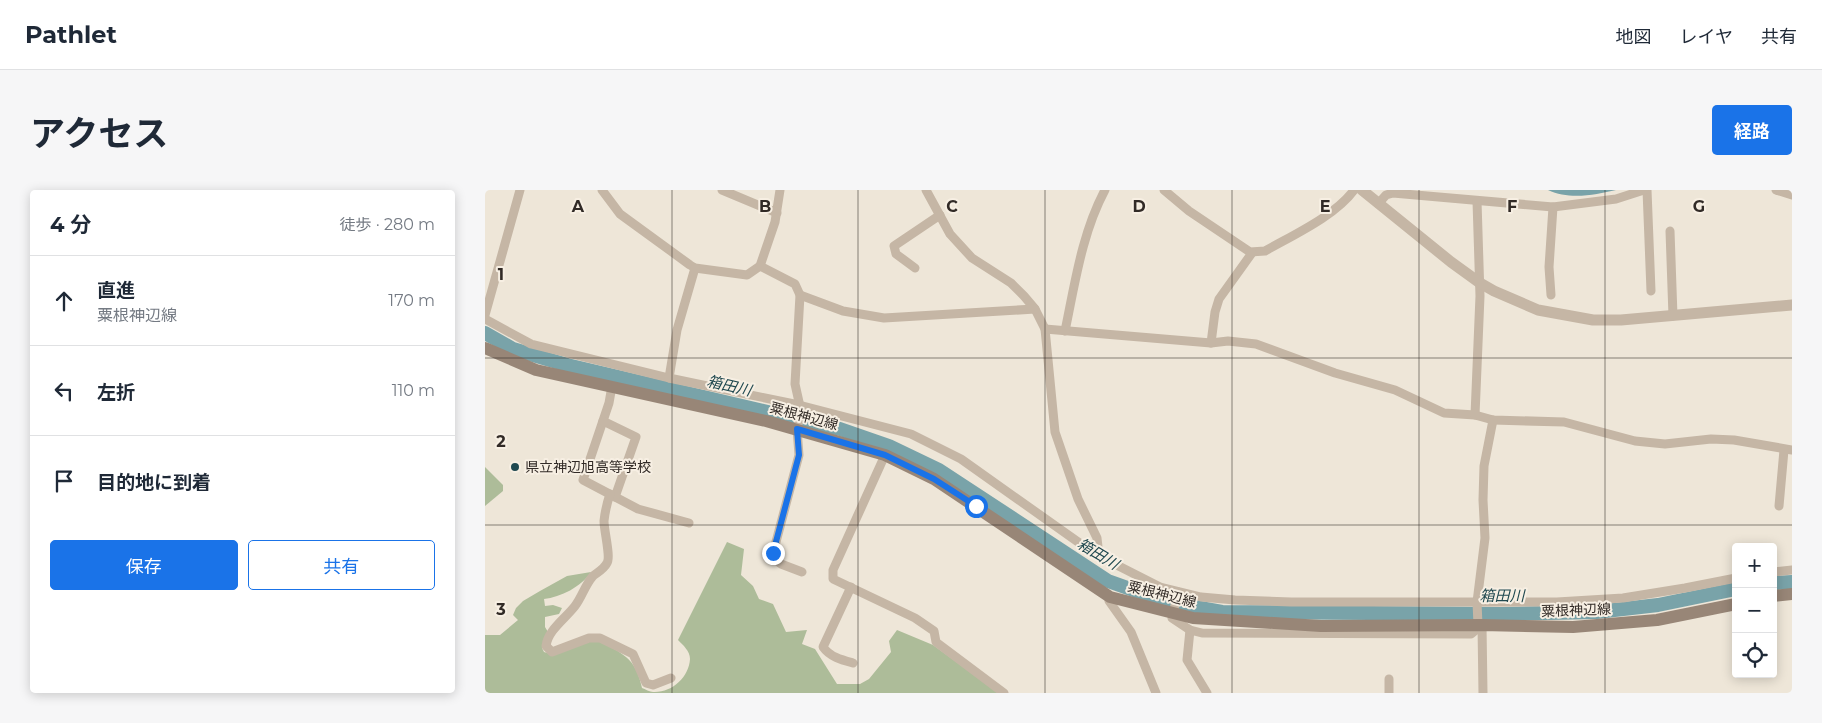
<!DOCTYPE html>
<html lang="ja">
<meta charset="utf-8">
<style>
:root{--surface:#fff;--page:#f6f6f7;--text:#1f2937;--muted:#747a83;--line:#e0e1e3;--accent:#1a73e8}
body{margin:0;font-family:Montserrat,"Noto Sans JP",sans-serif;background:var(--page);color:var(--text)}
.controls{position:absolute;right:15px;bottom:15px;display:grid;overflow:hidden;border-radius:5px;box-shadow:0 2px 12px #0003}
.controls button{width:45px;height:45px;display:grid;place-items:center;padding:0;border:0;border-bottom:1px solid var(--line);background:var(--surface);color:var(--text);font:25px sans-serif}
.stop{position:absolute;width:15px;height:15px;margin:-11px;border:4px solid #1a73e8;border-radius:50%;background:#fff}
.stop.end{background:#1a73e8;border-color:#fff;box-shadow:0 1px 5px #0008}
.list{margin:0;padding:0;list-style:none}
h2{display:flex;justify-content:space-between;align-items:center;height:65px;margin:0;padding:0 20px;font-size:21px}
h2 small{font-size:16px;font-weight:400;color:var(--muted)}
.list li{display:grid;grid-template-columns:32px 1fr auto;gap:15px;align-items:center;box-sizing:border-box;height:90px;padding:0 20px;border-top:1px solid var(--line)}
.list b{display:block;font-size:19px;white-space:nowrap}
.list p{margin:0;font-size:16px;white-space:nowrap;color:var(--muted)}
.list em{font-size:16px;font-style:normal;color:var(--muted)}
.actions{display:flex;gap:10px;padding:15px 20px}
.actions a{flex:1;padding:11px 0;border:1px solid var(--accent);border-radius:5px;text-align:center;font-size:18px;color:var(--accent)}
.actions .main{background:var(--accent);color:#fff}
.icon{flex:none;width:28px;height:28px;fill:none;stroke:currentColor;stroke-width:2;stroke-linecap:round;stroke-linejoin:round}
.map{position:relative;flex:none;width:1307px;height:503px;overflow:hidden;border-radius:5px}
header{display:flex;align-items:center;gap:30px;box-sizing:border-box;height:70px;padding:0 25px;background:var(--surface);border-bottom:1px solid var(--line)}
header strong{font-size:24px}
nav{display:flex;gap:28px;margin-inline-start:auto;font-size:18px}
.intro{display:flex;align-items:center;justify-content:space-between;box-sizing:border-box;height:120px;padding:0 30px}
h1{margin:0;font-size:35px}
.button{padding:12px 22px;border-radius:5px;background:var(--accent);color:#fff;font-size:18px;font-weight:700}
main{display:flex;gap:30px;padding:0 30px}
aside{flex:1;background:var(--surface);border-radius:5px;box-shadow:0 2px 12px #0003}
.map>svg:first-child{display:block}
.green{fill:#adbc99}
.water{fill:#79a3a9}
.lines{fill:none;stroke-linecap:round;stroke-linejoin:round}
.river{stroke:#79a3a9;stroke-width:14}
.minor{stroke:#c5b6a5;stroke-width:9}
.tertiary{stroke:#c5b6a5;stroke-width:11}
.secondary{stroke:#988677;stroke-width:12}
.route{stroke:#1a73e8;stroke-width:6}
.grid{fill:none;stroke:#312a26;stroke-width:1;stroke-opacity:0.55}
.poi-dot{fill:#1f484f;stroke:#f7efe3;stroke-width:2}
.labels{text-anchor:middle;stroke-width:4;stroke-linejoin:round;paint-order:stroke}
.street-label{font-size:14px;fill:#312a26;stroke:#f7efe3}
.poi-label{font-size:14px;fill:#312a26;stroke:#f7efe3;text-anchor:start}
.water-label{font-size:15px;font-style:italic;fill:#1f484f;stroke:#f7efe3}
.grid-label{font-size:16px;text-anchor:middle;font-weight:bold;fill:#312a26;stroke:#f7efe3;stroke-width:4;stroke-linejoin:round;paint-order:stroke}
</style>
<header>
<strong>Pathlet</strong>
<nav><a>地図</a><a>レイヤ</a><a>共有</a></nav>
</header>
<div class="intro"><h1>アクセス</h1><a class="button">経路</a></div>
<main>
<aside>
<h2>4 分<small>徒歩 · 280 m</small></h2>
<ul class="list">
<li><svg class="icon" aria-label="ahead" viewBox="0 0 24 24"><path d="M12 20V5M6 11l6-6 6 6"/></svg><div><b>直進</b><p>粟根神辺線</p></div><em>170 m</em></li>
<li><svg class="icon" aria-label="left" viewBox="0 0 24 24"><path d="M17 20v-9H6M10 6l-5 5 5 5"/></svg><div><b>左折</b></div><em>110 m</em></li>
<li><svg class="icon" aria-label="arrive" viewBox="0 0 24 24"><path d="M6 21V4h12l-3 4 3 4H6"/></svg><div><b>目的地に到着</b></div></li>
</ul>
<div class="actions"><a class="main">保存</a><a>共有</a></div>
</aside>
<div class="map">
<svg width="1307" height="503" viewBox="0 0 1307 503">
<rect width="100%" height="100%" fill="#eee6d8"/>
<!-- green -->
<g class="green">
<polygon points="0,277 18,295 18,301 0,316"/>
<path d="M242,352l17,7 -3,26 12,11 6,13 14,5 13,28 21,-2 -5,14 13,5 22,35h23l9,-5 22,-27 -2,-11 8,-11 36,15 66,48h-514v-58h15l18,-15 -5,-5 3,-7 7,-7 17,-10 27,-15 24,-4c-10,15 -30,25 -47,27l1,7 8,-1 9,3 -3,6 -14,3v10l3,5 -6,16 2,4 7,2 46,-15c25,15 39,18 45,49 3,1 8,4 11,4 19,1 36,-15 37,-33 0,-8 -7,-14 -12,-19z"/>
</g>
<!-- water -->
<path class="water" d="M1063,0h68c-21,5 -47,10 -68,0z"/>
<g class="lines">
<!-- river -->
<g class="river">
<polyline points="0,143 28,159 82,175 355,239 404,256 454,280 623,391 682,412 737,422 1018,424 1112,422 1173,415 1251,399"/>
<polyline points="1288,393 1307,392"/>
</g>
<!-- minor -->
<g class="minor">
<polyline points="117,0 135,24 205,75 210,78 262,85 275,76 290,32 295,0"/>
<polyline points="237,0 292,23"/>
<polyline points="441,0 465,44 487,68 526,93 539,106 550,119 560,139 570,242 593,309 612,348 613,357 610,364"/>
<path d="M679,0l25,21 61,41 15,-1c28,-16 70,-35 89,-61"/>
<polyline points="1162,0 1166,101"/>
<polyline points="1291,0 1307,5"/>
<polyline points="893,14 901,5 908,3 1068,17 1131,9 1159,0"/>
<polyline points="1185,41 1188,126"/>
<polyline points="275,76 310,94 315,105 310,194 316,221 312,239 314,265 287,367 296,374 317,382"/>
<polyline points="430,78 411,64 409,56 455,25"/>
<polyline points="315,105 358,121 399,128 550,119"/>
<polyline points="1066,105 1064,77 1068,17"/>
<polyline points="0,125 35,0"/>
<polyline points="0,129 46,154 184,188 314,215 426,244 476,269 610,364 675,397 716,407 750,410 806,412 1072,412 1138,408 1200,398 1251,388"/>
<polyline points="560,139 726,153 743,151 771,154 850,183 910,200 959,223 990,225 1008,230 1079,232 1150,251 1180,254 1226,249 1249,250 1307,260"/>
<path d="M580,141c10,-48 17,-98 40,-141"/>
<polyline points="726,153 730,122 734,109 767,63"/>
<polyline points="184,188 192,140 210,78"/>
<polyline points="127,196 124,213 98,290 153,319 204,333"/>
<polyline points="990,225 995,106 992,11"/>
<polyline points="118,231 151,247 130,307"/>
<polyline points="400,265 348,380 348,389 430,428 449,441 451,452 519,503"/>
<path d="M125,304c-3,9 -5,18 -6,27 0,10 7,36 3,42 -3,6 -9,9 -14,13 -8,9 -11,21 -18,30 -10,13 -27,24 -29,40l6,6 37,-14h11l33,16 13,29 7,2 18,-7"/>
<polyline points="1294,316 1299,260"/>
<polyline points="1288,382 1307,380"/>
<path d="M366,397l-28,60c7,10 19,13 30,16"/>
<polyline points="693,402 687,428 705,440 717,443 986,444 997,435"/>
<polyline points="625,407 624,411 646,442 671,503"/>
<polyline points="993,435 992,412 1000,348 998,310 999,276 1008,230"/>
<polyline points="997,435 998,503"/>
<polyline points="705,440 702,470 722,503"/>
<polyline points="904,503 904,489"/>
</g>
<!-- tertiary -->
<polyline class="tertiary" points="877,0 966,72 995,93 1009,101 1053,120 1108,130 1136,130 1307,115"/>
<!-- secondary -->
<g class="secondary">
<polyline points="0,158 51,180 281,231 400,265 449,289 625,407 708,428 836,436 997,435 1088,437 1172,430 1251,414"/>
<polyline points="1288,406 1307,404"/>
</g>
</g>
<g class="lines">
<!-- route -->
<polyline class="route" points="288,363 314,265 312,239 400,265 449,289 491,316"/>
</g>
<!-- grid -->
<path class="grid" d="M187,0v503M373,0v503M560,0v503M747,0v503M934,0v503M1120,0v503M0,168h1307M0,335h1307"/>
<!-- markers -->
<circle class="poi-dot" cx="30" cy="277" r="5"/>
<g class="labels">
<!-- street labels -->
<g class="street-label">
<text transform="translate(319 226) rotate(15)" y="5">粟根神辺線</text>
<text transform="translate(677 404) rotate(14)" y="5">粟根神辺線</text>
<text transform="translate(1091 420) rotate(-2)" y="5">粟根神辺線</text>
</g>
<!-- poi labels -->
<g class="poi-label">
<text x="40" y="282">県立神辺旭高等学校</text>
</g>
<!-- water labels -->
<g class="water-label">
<text transform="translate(244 196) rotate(13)" y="5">箱田川</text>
<text transform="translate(613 364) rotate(31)" y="5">箱田川</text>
<text x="1017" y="411">箱田川</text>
</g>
</g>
<g class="grid-label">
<text x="93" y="22">A</text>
<text x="280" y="22">B</text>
<text x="467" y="22">C</text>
<text x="654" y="22">D</text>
<text x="840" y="22">E</text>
<text x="1027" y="22">F</text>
<text x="1214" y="22">G</text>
<text x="16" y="90">1</text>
<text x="16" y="257">2</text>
<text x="16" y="425">3</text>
</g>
</svg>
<div class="controls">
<button>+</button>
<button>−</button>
<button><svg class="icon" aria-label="locate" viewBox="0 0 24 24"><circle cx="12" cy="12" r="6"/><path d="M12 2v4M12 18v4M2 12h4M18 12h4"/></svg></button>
</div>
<div class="stop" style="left:491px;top:316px"></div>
<div class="stop end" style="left:288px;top:363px"></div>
</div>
</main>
